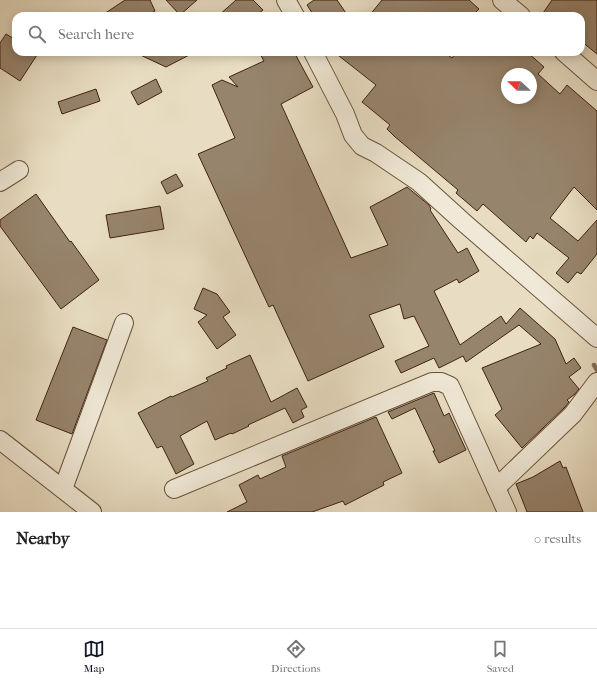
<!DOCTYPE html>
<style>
:root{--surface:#fff;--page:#f6f6f6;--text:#202124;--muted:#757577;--line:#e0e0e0;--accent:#111827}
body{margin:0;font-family:"IM FELL French Canon",serif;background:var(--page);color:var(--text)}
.compass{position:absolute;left:501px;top:68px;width:36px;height:36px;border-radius:50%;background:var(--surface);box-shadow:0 2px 10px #0003;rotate:292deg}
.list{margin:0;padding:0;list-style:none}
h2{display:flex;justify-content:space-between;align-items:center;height:52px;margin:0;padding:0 16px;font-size:17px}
h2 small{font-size:13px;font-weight:400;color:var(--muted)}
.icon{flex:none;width:22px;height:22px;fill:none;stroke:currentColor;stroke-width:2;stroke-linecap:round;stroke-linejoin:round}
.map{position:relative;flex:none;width:597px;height:512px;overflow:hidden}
.search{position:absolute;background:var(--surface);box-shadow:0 2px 10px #0003;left:12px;right:12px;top:12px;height:44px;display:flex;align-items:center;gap:10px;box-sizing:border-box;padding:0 14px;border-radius:12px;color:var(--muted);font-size:15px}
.sheet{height:116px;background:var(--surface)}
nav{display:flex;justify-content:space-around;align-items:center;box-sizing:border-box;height:56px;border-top:1px solid var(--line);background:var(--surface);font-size:11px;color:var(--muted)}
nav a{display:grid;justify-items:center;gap:2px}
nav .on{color:var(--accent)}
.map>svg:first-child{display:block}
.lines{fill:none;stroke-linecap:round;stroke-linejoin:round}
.stream{stroke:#826d56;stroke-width:4.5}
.building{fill:#97846d;stroke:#3f2310;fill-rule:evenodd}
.minor-casing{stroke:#69523c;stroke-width:20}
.minor{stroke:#f0e9d7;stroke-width:18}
</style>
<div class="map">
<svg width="597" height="512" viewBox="0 0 597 512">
<rect width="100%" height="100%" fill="#e8ddc2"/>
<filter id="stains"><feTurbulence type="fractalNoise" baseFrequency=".005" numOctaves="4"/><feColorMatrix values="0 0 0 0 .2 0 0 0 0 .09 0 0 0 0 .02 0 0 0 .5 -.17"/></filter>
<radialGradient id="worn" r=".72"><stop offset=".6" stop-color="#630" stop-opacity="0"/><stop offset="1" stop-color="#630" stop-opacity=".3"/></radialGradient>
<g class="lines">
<!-- stream -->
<polyline class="stream" points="594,365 597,370"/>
</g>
<!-- building -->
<g class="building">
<polygon points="125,0 150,0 155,11 146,16 101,16"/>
<polygon points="166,0 197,0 180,15"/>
<polygon points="236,0 253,0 263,10 256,16 218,16"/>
<polygon points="314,0 337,0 348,16 314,16 307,5"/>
<polygon points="382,0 469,0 479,9 472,16 369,16"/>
<polygon points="552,0 597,0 597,54 581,41 581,16 541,16"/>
<polygon points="6,34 16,40 16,52 39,52 20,81 0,68 0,43"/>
<polygon points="134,52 195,52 166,67"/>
<polygon points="259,52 294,52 313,87 281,104 351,258 388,245 370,207 389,197 407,187 429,205 431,209 430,210 458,253 467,248 479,271 459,283 457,279 434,291 460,345 501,316 506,324 520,308 555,339 566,364 574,358 581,368 569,377 579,389 575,394 567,400 569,402 565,407 522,448 495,415 502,409 482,368 541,344 519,325 466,362 463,356 439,368 434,358 401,373 395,361 429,346 414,316 404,319 400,304 369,315 384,347 308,381 273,305 269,307 198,154 235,138 212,85 222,80 238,87 229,77 264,61"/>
<path d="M334,52h110l8,6 5,-6h70l17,15 -6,7 22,20 7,-9 30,26v99l-23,-23 -24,31 28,23 19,-21v34l-16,20 -4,-2 -9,11 -12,-10 13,-15 -32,-25 -4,6 -3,-3 -4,6 -43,-38 -6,7 -21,-18 2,-3 -64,-54 -7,-7 3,-4 -28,-23 14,-17zM507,74h24v24h-24z"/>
<polygon points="156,79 162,92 138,105 131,92"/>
<polygon points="96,89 100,101 62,114 58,102"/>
<polygon points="176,174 183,186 167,194 161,182"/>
<polygon points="36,194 70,242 71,241 99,280 61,309 0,226 0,220"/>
<polygon points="160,206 164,229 110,238 106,215"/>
<polygon points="203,288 217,294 230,312 223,317 236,335 217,349 198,322 207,315 194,309"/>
<polygon points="73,327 107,340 72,434 36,420"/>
<polygon points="250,355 271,402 297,388 307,407 301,410 304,417 293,423 285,408 248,425 249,426 232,434 231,433 215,440 207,421 180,436 194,464 176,474 162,446 157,448 138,413 171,396 172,397 208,381 206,378 227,368 226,366"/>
<polygon points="434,393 444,416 449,413 466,450 439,463 433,451 435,451 415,408 392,419 388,412"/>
<polygon points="376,417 402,473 383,482 384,485 345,505 343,501 312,512 227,512 247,502 239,485 258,475 260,479 286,467 282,456"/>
<polygon points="560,461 563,468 566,467 583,512 527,512 516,484 533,477"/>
</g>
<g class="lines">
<defs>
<g id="minor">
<polyline points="286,0 295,16"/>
<polyline points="502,0 521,16"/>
<polyline points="313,52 345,114 353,135 362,146 376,153 419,182 462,221 597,338"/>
<polyline points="564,52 597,81"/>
<polyline points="0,182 19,170"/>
<polyline points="0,440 92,512"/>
<polyline points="496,488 573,414 597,382"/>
<polyline points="63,489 124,323"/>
<polyline points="174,489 432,382 441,382 450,386 507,512"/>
</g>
</defs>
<!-- minor casing -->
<use href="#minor" class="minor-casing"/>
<!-- minor -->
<use href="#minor" class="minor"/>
</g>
<rect width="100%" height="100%" filter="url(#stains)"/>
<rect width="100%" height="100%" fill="url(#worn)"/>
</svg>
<svg class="compass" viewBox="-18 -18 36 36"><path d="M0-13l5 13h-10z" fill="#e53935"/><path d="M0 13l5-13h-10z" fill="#757577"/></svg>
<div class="search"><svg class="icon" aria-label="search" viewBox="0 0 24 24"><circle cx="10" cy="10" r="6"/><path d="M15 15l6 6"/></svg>Search here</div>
</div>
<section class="sheet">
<h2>Nearby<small>0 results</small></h2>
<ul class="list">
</ul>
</section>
<nav>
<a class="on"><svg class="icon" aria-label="map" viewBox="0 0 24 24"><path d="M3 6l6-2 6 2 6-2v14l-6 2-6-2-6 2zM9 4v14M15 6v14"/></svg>Map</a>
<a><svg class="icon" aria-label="directions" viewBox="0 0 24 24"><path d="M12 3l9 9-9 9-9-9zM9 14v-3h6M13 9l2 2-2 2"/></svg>Directions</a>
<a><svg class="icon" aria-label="saved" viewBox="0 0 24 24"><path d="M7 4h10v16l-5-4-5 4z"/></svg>Saved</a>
</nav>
